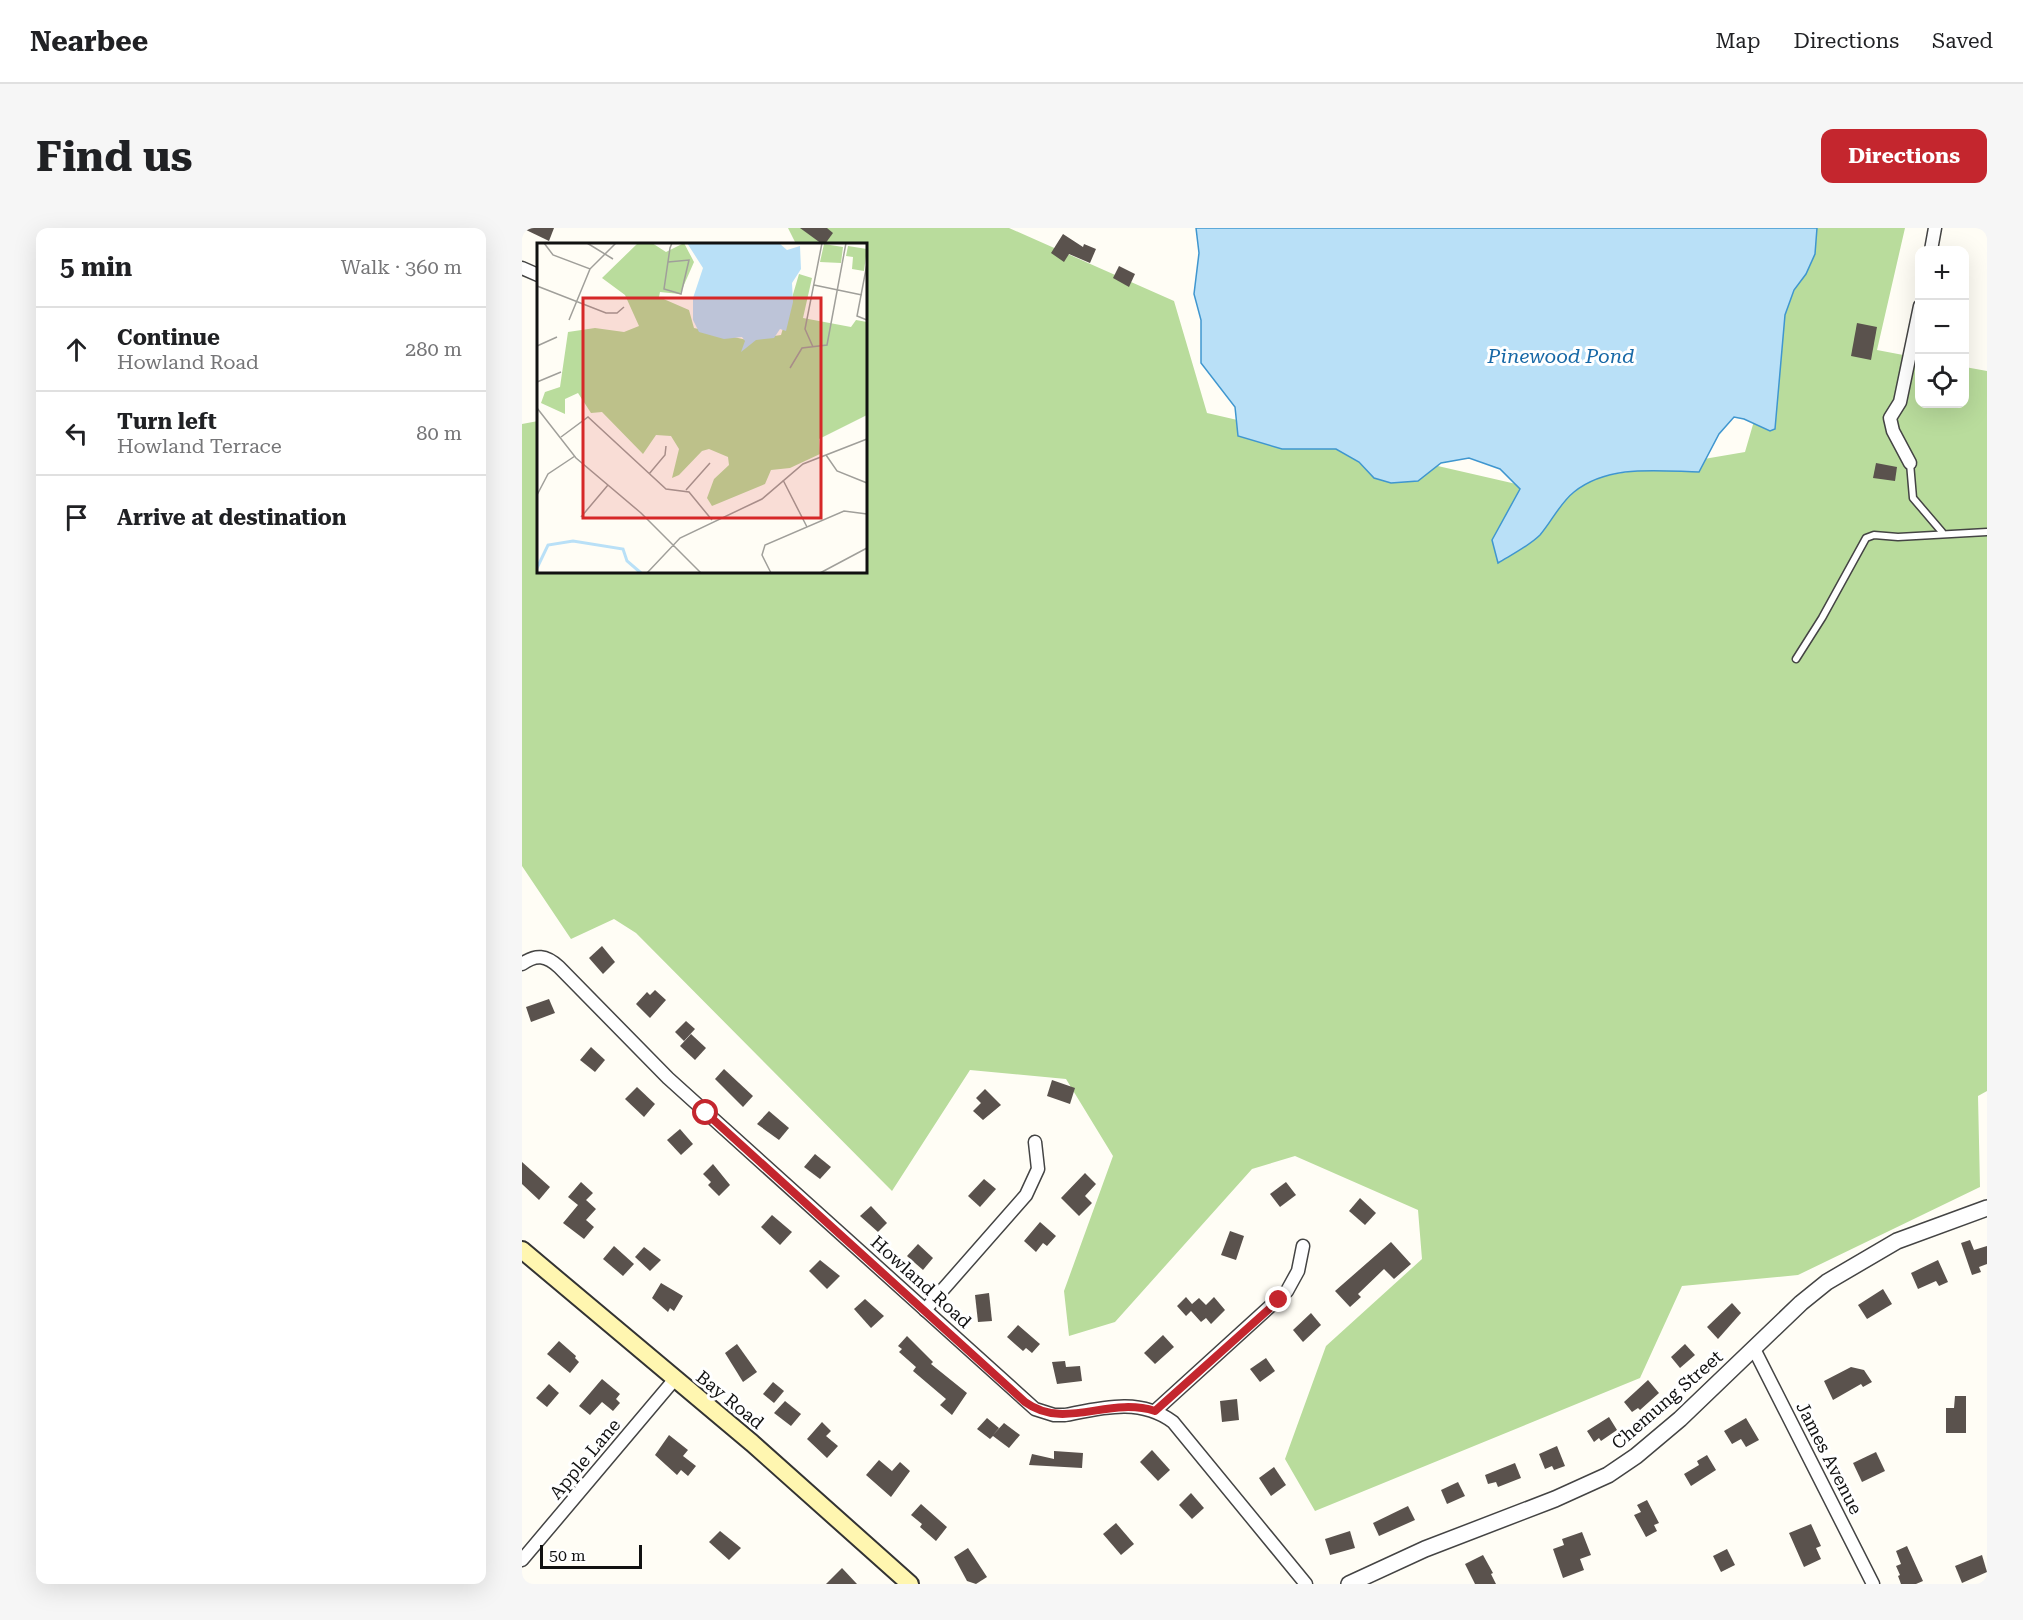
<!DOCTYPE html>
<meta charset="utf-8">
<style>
:root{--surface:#fff;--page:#f6f6f6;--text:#202124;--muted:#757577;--line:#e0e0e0;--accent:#c4262e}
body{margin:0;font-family:"Roboto Serif",serif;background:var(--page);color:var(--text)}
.controls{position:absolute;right:18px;top:18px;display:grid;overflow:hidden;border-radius:12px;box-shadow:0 6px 24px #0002}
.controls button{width:54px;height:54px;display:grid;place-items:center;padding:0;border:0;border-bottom:2px solid var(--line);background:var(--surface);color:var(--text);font:30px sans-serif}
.scale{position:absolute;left:18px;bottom:15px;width:102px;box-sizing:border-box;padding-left:6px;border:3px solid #111;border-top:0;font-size:16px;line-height:21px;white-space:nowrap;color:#111;-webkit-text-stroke:4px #fff;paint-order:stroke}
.stop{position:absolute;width:18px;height:18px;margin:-14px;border:4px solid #c4262e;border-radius:50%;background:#fff}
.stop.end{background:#c4262e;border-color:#fff;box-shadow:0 2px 6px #0008}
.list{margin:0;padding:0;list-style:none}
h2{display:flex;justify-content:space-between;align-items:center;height:78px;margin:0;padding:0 24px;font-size:26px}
h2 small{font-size:20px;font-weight:400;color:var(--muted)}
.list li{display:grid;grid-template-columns:39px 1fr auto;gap:18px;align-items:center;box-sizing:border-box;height:84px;padding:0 24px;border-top:2px solid var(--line)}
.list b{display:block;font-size:22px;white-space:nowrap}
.list p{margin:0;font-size:20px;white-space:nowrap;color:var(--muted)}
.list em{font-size:20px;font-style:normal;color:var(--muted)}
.icon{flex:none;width:33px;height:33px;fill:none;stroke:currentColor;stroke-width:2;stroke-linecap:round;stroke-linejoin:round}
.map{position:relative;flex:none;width:1465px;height:1356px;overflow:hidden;border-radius:12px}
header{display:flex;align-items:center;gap:36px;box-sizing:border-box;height:84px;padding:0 30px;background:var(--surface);border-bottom:2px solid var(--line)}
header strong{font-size:28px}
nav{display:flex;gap:33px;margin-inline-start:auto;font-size:21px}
.intro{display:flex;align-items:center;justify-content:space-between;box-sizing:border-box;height:144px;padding:0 36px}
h1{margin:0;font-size:42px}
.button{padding:15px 27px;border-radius:12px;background:var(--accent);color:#fff;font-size:21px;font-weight:700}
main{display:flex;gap:36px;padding:0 36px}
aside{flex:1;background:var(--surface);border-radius:12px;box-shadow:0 6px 24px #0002}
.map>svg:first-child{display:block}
.forest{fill:#b9dc9c}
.water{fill:#b9e0f7;stroke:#3f96cf;stroke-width:1.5}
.building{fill:#5a524d}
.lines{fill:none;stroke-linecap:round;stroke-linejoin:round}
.service-casing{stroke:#444;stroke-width:9}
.minor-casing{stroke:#444;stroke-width:15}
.tertiary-casing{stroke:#444;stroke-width:18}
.secondary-casing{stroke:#333;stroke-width:20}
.service{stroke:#fff;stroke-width:6}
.minor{stroke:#fff;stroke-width:12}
.tertiary{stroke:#fff;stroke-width:15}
.secondary{stroke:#fff6b0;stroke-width:16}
.route{stroke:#c4262e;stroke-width:8}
.labels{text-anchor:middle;stroke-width:6;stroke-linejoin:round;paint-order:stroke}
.street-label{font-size:18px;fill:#111;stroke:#fff}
.water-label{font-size:20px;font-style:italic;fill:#1768a6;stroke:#fff}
.inset-river{fill:none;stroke:#b9e0f7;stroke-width:3}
.inset-road{fill:none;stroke:#a09f9a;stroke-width:1.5}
.view{fill:#d62828;fill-opacity:0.15;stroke:#d62828;stroke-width:3}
.inset-edge{fill:none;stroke:#111;stroke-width:3}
</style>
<header>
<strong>Nearbee</strong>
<nav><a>Map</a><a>Directions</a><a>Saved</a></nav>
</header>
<div class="intro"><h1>Find us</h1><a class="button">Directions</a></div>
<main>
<aside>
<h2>5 min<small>Walk · 360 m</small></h2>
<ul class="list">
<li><svg class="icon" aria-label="ahead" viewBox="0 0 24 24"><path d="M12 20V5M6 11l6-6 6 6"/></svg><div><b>Continue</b><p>Howland Road</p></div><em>280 m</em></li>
<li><svg class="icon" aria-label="left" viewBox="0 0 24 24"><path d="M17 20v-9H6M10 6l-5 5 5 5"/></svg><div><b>Turn left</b><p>Howland Terrace</p></div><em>80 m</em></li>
<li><svg class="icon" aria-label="arrive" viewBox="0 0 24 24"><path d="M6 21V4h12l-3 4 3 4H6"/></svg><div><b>Arrive at destination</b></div></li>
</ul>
</aside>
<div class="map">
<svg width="1465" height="1356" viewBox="0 0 1465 1356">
<rect width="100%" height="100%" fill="#fffdf5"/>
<!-- forest -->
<polygon class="forest" points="266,0 487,0 652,73 685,185 1012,260 1223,224 1288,0 1383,0 1355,122 1397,130 1398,176 1442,176 1443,139 1465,143 1465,863 1456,868 1458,959 1276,1047 1160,1058 1118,1150 793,1283 763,1231 804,1118 900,1031 896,982 773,928 730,941 593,1094 547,1108 542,1063 591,928 544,851 448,842 370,963 114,705 92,691 49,711 0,638 0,196 16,193 16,344 344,344 344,16 274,16"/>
<!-- water -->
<path class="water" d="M674,0h621l-2,26 -9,20 -12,16 -9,25 -10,114 -5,2 -26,-12 -10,-2 -15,17 -20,38c-41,-1 -90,-8 -125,20 -14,11 -22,29 -34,43 -11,11 -29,20 -42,28l-6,-23 28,-51 -20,-20 -31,-11 -28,5 -23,18 -27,2 -17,-5 -15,-16 -23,-13h-54l-44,-13 -3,-29 -34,-44v-43l-7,-26 5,-41z"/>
<!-- building -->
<g class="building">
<polygon points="0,0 32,0 27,13"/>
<polygon points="278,0 305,0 311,5 303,16 300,16"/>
<polygon points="541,6 561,19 562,16 574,21 568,35 547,26 542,34 529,25"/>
<polygon points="597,38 613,46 607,59 591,50"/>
<polygon points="1335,95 1355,99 1349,132 1329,128"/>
<polygon points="1354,235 1375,239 1373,253 1351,250"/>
<polygon points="80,718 93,734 81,746 67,730"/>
<polygon points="133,762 144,772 128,790 114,776 125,764 128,767"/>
<polygon points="27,771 33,785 9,794 4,779"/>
<polygon points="164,793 173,801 162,813 153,804"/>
<polygon points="169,806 184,820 173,832 158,818"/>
<polygon points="69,819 83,832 73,844 58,832"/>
<polygon points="202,841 231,868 221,879 193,851"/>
<polygon points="530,852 553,860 548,876 525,868"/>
<polygon points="115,859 133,876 122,889 103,871"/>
<polygon points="463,861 479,877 461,892 451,883 459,875 454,870"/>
<polygon points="247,883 267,900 257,912 235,896"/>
<polygon points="158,901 171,916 159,927 145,912"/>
<polygon points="293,926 309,939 298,951 282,939"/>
<polygon points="0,934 28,959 17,972 0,956"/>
<polygon points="191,936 208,957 197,968 186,957 189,954 181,946"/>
<polygon points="563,945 574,956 563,968 570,975 557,988 539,970"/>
<polygon points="462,951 474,961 458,979 446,968"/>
<polygon points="59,954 71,965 64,972 74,981 64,992 72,999 62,1011 41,995 56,977 46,969"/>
<polygon points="764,954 774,967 758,979 748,966"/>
<polygon points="838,970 854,985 843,997 827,983"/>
<polygon points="349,978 365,995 356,1004 338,988"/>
<polygon points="250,987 270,1004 258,1017 239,999"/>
<polygon points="518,994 534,1008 525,1018 521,1015 514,1024 502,1013"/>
<polygon points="708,1003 722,1008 714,1032 699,1027"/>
<polygon points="1448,1012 1452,1022 1465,1018 1465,1036 1457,1039 1459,1044 1450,1047 1439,1015"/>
<polygon points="869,1014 889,1036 872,1051 862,1041 836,1066 839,1069 828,1079 813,1063"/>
<polygon points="396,1016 411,1030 401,1042 385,1028"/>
<polygon points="92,1018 112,1036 101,1048 81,1031"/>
<polygon points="122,1019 139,1032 128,1043 113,1029"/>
<polygon points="298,1032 318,1048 305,1061 287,1043"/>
<polygon points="1416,1032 1426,1054 1417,1058 1414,1053 1396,1061 1389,1045"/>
<polygon points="139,1055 161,1068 152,1083 148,1080 146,1084 130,1070"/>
<polygon points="1361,1061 1370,1076 1345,1091 1336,1077"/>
<polygon points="467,1065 470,1093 456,1094 453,1067"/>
<polygon points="664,1069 670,1076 677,1070 684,1077 692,1069 703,1082 689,1096 684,1090 679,1094 669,1083 664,1088 655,1078"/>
<polygon points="343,1071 362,1088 349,1100 332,1081"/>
<polygon points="1210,1075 1219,1085 1196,1111 1185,1099"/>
<polygon points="789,1085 799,1097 781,1114 771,1102"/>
<polygon points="496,1097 518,1116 510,1125 504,1120 501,1123 485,1109"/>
<polygon points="641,1107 652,1119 633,1136 622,1125"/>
<polygon points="385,1108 411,1134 409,1136 445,1165 430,1187 418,1177 424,1171 391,1143 394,1139 377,1124 380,1121 376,1118"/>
<polygon points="37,1113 54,1128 53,1130 57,1134 48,1145 25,1126"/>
<polygon points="215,1116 235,1144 221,1154 203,1125"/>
<polygon points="1163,1116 1173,1127 1158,1140 1149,1129"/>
<polygon points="744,1130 753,1143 738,1154 728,1141"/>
<polygon points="543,1133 544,1139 558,1138 560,1153 535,1156 530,1134"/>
<polygon points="1329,1139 1342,1142 1350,1154 1341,1159 1339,1156 1311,1172 1302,1153"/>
<polygon points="80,1151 98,1166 94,1171 98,1175 91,1183 80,1174 68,1187 57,1178"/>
<polygon points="1126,1152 1137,1165 1118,1182 1116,1180 1110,1184 1102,1174"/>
<polygon points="251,1154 262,1163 252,1175 241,1166"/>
<polygon points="27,1156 37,1165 25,1179 14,1170"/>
<polygon points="1433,1168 1444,1168 1444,1205 1424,1205 1424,1180 1432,1180"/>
<polygon points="715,1171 717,1192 700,1194 698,1173"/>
<polygon points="263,1173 279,1186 269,1198 252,1185"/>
<polygon points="1087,1189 1095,1202 1079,1213 1077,1210 1072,1214 1065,1203"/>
<polygon points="465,1190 477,1200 471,1207 482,1195 498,1207 487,1220 471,1208 468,1211 455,1201"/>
<polygon points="1224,1190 1237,1212 1224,1219 1219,1211 1210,1216 1202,1203"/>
<polygon points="300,1194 309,1203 304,1208 316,1218 305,1230 285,1211"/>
<polygon points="147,1207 166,1222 161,1228 174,1238 166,1248 159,1242 155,1247 133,1227"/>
<polygon points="1035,1218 1043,1238 1032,1242 1030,1238 1023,1241 1017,1226"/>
<polygon points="630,1222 648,1242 636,1253 618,1234"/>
<polygon points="532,1223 561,1225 560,1240 507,1237 510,1226 532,1231"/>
<polygon points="1354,1224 1363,1243 1340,1254 1331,1235"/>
<polygon points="1185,1227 1194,1242 1169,1258 1162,1246 1177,1237 1175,1233"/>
<polygon points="357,1232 370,1243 378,1234 388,1243 369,1269 344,1247"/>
<polygon points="993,1235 999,1250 976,1259 974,1254 966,1256 963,1247"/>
<polygon points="752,1239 764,1257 749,1268 737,1250"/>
<polygon points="936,1254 943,1268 925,1276 919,1262"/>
<polygon points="669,1265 682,1280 670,1291 657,1277"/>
<polygon points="1125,1272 1137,1295 1132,1297 1135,1303 1124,1309 1112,1287 1119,1284 1115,1277"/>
<polygon points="399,1276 425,1299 414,1313 398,1299 400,1296 389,1287"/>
<polygon points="886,1278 893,1292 857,1308 851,1295"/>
<polygon points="594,1295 612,1316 599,1327 581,1306"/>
<polygon points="1289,1296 1299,1318 1294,1320 1299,1331 1282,1339 1267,1305"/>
<polygon points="198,1303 219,1320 207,1332 187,1314"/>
<polygon points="828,1303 833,1320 808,1327 803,1311"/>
<polygon points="1060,1304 1069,1327 1058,1331 1062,1342 1041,1350 1031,1321 1042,1317 1040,1311"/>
<polygon points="1385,1318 1401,1353 1394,1356 1379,1356 1376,1348 1378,1347 1374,1338 1379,1336 1374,1323"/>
<polygon points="446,1320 465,1349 454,1356 445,1353 432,1329"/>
<polygon points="1205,1321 1213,1337 1199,1344 1191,1328"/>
<polygon points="961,1327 971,1345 969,1346 974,1356 953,1356 943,1336"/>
<polygon points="1460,1327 1465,1344 1440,1355 1433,1338"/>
<polygon points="320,1340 335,1356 304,1356"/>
</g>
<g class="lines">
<defs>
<g id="service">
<polyline points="1388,235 1391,270 1420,304"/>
<polyline points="1274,431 1300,390 1344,310 1352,307 1376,309 1465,304"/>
</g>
<g id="minor">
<polyline points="1409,22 1413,0"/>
<polyline points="0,40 16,47"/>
<polyline points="1388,235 1371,203 1368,190 1378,174 1398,78"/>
<path d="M0,736c14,-10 24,-9 37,3l109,111 367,331 19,6h11c36,-7 75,-18 108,7l133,162"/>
<polyline points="403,1082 504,967 516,941 513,914"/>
<polyline points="1232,1121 1351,1356"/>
<polyline points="633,1183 765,1063 776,1043 781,1018"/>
<polyline points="0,1332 152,1152"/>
</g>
<polyline id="tertiary" points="827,1356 903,1321 1033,1271 1086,1247 1114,1228 1158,1191 1279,1075 1305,1054 1375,1013 1465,980"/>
<polyline id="secondary" points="0,1022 230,1215 388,1356"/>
</defs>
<!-- service casing -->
<use href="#service" class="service-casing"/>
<!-- minor casing -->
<use href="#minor" class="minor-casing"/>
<!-- tertiary casing -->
<use href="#tertiary" class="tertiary-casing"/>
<!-- secondary casing -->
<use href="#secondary" class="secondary-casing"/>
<!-- service -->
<use href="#service" class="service"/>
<!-- minor -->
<use href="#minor" class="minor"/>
<!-- tertiary -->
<use href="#tertiary" class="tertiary"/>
<!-- secondary -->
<use href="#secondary" class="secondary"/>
</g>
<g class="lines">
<!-- route -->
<path class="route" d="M184,885l319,289c40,29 83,-6 130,9l124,-111"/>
</g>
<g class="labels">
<!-- street labels -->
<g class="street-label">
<text transform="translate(399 1054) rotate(42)" y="6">Howland Road</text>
<text transform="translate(208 1172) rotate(39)" y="6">Bay Road</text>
<text transform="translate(1145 1172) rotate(-41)" y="6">Chemung Street</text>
<text transform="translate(1307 1230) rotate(63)" y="6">James Avenue</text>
<text transform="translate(63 1231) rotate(-50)" y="6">Apple Lane</text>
</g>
<!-- water labels -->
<g class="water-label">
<text x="1039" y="135">Pinewood Pond</text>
</g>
</g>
<!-- overview -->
<g transform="translate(15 15)">
<rect width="330" height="330" fill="#fffdf5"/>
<path d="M101,0h14l14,9 18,-9 10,19 -14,32 -20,-2 -1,5 30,13 5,18 53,12 34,-5 18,-61 13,4 -9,40 48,9 5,-7 11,2v93l-48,24 1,15 -30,14 -19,2 -6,14 -53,22 -5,-8 7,-19 15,-14 -1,-8 -19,-8 -7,2 -23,24 -7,3 7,-29 -8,-13 -15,-1 -13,19 -41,-42 -11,1 -13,-20 -13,6v15l-24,-11 4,-11 15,-5 8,-55 27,-4 29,4 15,-6 -14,-31 -23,-17zM287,1l19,3 -2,16 -21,-1zM311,3l19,3 -3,22 -12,-2 1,-12 -7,-1z" fill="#b9dc9c"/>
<path d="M150,0h92l8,7 13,-4 1,23 -9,14 1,19 -7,29 -6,-2 -6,9 -18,2 -15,12 4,-11 -3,-4 -18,2 -25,-7 -6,-12v-22l10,-30z" fill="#b9e0f7"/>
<path class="inset-river" d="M0,325l11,-23 25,-4 50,8 4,12 14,12"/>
<path class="inset-road" d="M7,0l9,12 37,14 26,-26M50,0l26,16M131,19l21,-2 -8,34 -17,-5 6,-41 2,-5M330,21l-10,52 10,4M277,42l48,10M0,43l69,27h11l7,-6M32,77l21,-51M0,103l20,-9M276,104l-8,-18 17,-86M253,125l12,-20 25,-3 19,-102M0,139l24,-10M0,165l39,50 65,55 60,60M24,194l27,-20 78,72 23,3 23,28M289,212l11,16 30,12M112,231l16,-19 1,-9M246,237l24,47M149,247l24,-27M0,252l11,-21 27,-18M44,274l27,-32M110,330l33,-35 82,-39 41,-35 64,-25M234,330l-9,-18 3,-10 79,-34 23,3M283,330l47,-25"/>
<path class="view" d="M46,55h238v220h-238z"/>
<rect width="330" height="330" class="inset-edge"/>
</g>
</svg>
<div class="controls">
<button>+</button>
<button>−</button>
<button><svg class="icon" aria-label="locate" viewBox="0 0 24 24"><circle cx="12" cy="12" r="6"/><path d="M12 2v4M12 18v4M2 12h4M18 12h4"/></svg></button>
</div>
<div class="scale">50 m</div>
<div class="stop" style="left:184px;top:885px"></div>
<div class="stop end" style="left:757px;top:1072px"></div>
</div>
</main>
